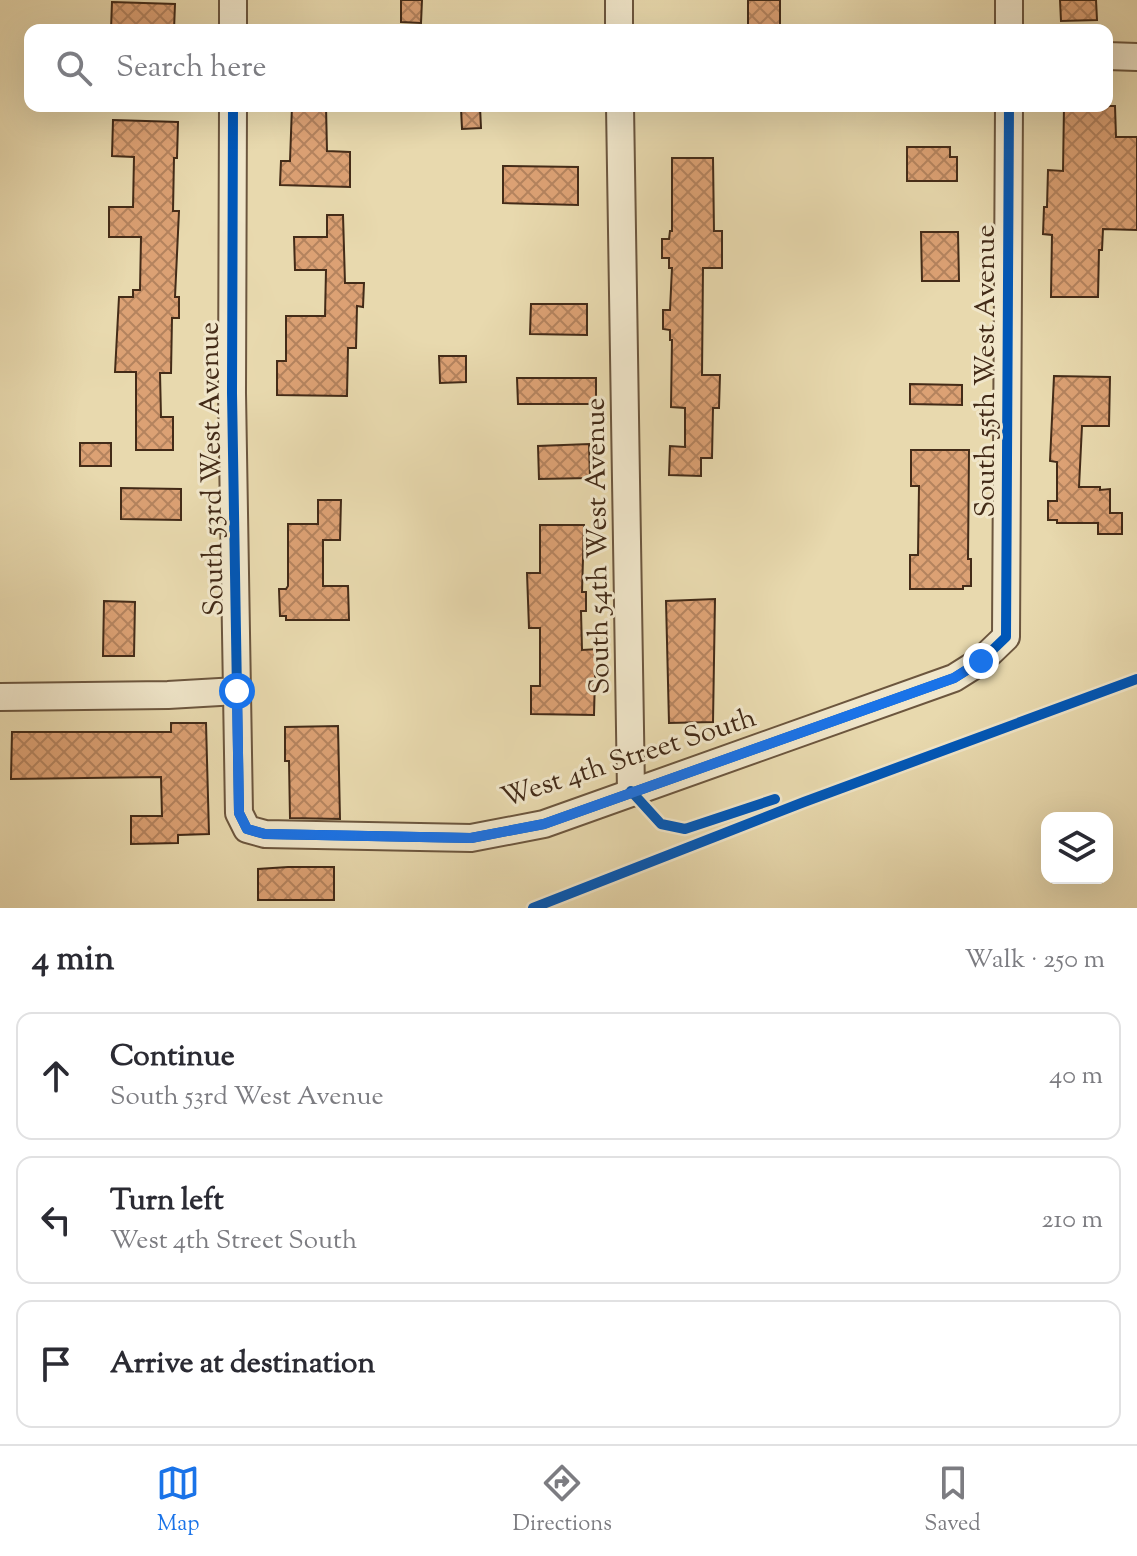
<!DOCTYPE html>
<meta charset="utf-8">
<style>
:root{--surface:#fff;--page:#f2f2f3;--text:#2b2b33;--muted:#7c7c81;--line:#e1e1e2;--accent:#1a73e8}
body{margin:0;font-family:"Sorts Mill Goudy",serif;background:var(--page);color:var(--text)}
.controls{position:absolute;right:24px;bottom:24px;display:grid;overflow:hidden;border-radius:16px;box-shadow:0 8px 32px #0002}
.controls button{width:72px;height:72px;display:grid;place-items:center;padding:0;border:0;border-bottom:2px solid var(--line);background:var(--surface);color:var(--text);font:40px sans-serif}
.stop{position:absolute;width:24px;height:24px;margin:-18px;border:6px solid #1a73e8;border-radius:50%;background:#fff}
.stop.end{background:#1a73e8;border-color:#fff;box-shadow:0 2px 8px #0008}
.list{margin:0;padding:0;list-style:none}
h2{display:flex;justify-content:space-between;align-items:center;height:104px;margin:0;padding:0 32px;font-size:34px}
h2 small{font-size:26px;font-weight:400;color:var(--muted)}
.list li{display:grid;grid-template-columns:52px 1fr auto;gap:24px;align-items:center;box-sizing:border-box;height:128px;margin:0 16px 16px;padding:0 16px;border:2px solid var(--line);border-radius:16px}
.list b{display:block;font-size:30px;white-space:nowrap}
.list p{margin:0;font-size:26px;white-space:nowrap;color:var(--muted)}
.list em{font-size:26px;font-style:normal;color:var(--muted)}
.icon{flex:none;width:44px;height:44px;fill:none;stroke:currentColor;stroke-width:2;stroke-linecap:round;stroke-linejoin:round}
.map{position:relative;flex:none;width:1137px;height:908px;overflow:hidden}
.search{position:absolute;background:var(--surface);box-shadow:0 8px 32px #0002;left:24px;right:24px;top:24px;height:88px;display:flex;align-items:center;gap:20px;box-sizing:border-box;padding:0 28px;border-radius:16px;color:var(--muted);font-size:30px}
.sheet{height:536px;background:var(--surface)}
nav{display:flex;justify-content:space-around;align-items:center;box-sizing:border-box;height:112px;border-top:2px solid var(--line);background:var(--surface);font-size:22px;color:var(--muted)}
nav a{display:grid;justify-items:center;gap:4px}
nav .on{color:var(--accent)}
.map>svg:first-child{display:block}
.building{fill:url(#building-cross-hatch);stroke:#432b18;stroke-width:2}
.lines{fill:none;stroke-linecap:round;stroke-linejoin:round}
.minor-casing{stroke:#6c563e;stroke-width:30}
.minor{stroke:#f0e6ca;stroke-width:26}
.cycleway-casing{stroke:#f0e6ca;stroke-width:15}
.cycleway{stroke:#0057b8;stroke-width:10}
.route{stroke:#1a73e8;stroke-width:10}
.labels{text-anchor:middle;stroke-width:6;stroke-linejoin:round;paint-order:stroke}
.street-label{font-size:28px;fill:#432b18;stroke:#f0e6ca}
</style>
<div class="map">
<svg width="1137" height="908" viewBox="0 0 1137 908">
<defs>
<pattern id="building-cross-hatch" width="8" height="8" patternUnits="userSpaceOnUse" patternTransform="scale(2)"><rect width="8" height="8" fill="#dca174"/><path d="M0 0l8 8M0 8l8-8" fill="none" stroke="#b4835e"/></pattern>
</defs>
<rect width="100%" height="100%" fill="#e8d9ae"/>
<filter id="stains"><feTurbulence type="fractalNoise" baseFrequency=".0025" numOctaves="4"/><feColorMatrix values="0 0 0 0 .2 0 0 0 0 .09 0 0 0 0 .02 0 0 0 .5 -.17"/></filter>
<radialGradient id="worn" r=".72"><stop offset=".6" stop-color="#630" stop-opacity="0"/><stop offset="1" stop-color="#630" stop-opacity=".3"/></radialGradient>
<!-- building -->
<g class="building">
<polygon points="401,0 422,0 421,23 401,22"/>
<rect x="748" y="0" width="32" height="25"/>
<polygon points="1060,0 1096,0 1097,20 1061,21"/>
<polygon points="112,2 175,4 174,30 111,30"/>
<polygon points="292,106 326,106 327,151 350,152 350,187 280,185 281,161 290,161"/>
<polygon points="1064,106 1115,106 1116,137 1137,137 1137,230 1103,229 1102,250 1099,250 1098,297 1051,297 1052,235 1043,234 1044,207 1047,207 1048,170 1063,171"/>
<polygon points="480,107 481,128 462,129 461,108"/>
<polygon points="113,120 178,122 177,158 174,158 173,211 179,211 175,297 179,297 179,318 172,318 171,373 160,373 161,417 173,417 173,450 136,450 136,372 115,372 119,297 133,297 133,290 140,290 141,237 109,237 109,207 133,207 134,157 112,156"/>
<polygon points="907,147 950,147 950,157 957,157 957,181 907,181"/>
<polygon points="672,158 713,158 714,231 722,231 722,268 703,268 702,375 720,375 719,408 713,408 712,458 701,458 701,476 669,475 670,446 685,447 685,408 671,407 672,340 670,340 670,330 663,329 663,310 670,310 672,268 669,268 669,258 662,258 662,239 669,239 670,231 672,231"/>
<polygon points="503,166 578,167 578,205 503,203"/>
<polygon points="327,215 343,215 345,283 364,283 363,307 357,306 356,348 348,348 347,396 277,395 277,361 286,361 286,316 325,316 326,270 295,270 294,237 327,237"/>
<polygon points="921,232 958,232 959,281 922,281"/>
<polygon points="531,304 587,304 587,335 530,334"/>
<polygon points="439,356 466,356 466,382 440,383"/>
<polygon points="1054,376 1110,377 1109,426 1082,426 1079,487 1100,487 1100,490 1110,489 1110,513 1122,513 1122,534 1098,534 1098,523 1057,523 1057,520 1048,520 1048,501 1057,501 1057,462 1050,461"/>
<polygon points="517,378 596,378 596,404 518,404"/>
<polygon points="910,384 962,385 962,405 910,404"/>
<rect x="80" y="443" width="31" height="23"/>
<polygon points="589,444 590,478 539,479 538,446"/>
<polygon points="911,450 969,450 968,559 971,559 971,586 963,586 963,589 910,589 910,555 918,555 919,486 911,486"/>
<polygon points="121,488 181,489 181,520 121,519"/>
<polygon points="318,500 341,500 340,540 323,540 323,586 348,586 349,620 286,620 286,616 280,616 279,589 286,589 288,586 288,524 318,524"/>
<polygon points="540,525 584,525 582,592 586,592 586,611 581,611 582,650 599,649 599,676 595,676 594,715 531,714 531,686 540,686 540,628 529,628 527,573 540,573"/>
<polygon points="715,599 713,722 669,723 666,601"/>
<polygon points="104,601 135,602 134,656 103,656"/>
<polygon points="171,723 206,723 209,834 178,835 178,843 131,844 131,816 162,816 161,777 11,779 12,732 171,732"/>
<polygon points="338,726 340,819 290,818 289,761 285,761 285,727"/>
<polygon points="288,867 334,867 334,900 258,900 258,869"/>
</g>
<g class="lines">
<defs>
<g id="minor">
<polyline points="233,0 233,30"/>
<polyline points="619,0 619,30"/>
<polyline points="1009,0 1009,30"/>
<polyline points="1107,56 1137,57"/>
<polyline points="233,106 232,393 239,813 247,829 265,834 471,838 544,824 954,678 981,661 1006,637 1009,106"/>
<polyline points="620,106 631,791"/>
<polyline points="0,697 168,695 237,691"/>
</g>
</defs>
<!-- minor casing -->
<use href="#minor" class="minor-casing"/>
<!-- minor -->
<use href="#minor" class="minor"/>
<defs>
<g id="cycleway">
<polyline points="233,106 232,393 239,813 247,829 265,834 471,838 544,824 954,678 981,661 1006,637 1009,106"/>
<polyline points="631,791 661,824 685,829 775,799"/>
<polyline points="533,908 804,802 1137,679"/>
</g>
</defs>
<!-- cycleway casing -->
<use href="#cycleway" class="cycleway-casing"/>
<!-- cycleway -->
<use href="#cycleway" class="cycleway"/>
</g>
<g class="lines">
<!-- route -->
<polyline class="route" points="237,691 239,813 247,829 265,834 471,838 544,824 954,678 981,661"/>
</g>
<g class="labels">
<!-- street labels -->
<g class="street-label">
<text transform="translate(984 371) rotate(-90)" y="10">South 55th West Avenue</text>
<text transform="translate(210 469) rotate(-91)" y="10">South 53rd West Avenue</text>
<text transform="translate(596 546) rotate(-91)" y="10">South 54th West Avenue</text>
<text transform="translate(628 756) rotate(-18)" y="10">West 4th Street South</text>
</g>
</g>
<rect width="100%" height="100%" filter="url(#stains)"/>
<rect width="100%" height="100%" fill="url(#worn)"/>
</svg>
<div class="controls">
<button><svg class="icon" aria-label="layers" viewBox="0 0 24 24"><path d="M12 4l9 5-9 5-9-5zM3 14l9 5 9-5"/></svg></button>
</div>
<div class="stop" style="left:237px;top:691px"></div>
<div class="stop end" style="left:981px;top:661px"></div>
<div class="search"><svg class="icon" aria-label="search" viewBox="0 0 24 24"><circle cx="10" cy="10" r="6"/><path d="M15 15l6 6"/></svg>Search here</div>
</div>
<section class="sheet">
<h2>4 min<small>Walk · 250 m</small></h2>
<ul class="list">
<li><svg class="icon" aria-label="ahead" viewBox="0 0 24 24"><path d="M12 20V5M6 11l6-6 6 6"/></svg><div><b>Continue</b><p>South 53rd West Avenue</p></div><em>40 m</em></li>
<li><svg class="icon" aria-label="left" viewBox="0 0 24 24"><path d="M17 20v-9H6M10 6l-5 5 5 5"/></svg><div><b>Turn left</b><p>West 4th Street South</p></div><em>210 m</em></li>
<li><svg class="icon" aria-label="arrive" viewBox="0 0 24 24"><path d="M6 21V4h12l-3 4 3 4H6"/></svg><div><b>Arrive at destination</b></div></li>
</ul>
</section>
<nav>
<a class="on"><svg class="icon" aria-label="map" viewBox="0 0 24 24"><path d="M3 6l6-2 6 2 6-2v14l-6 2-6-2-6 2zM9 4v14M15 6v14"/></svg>Map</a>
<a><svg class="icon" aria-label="directions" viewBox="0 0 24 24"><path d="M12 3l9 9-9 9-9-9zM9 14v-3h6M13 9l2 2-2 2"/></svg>Directions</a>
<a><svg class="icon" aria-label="saved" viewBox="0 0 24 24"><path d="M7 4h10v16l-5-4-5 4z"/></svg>Saved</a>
</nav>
